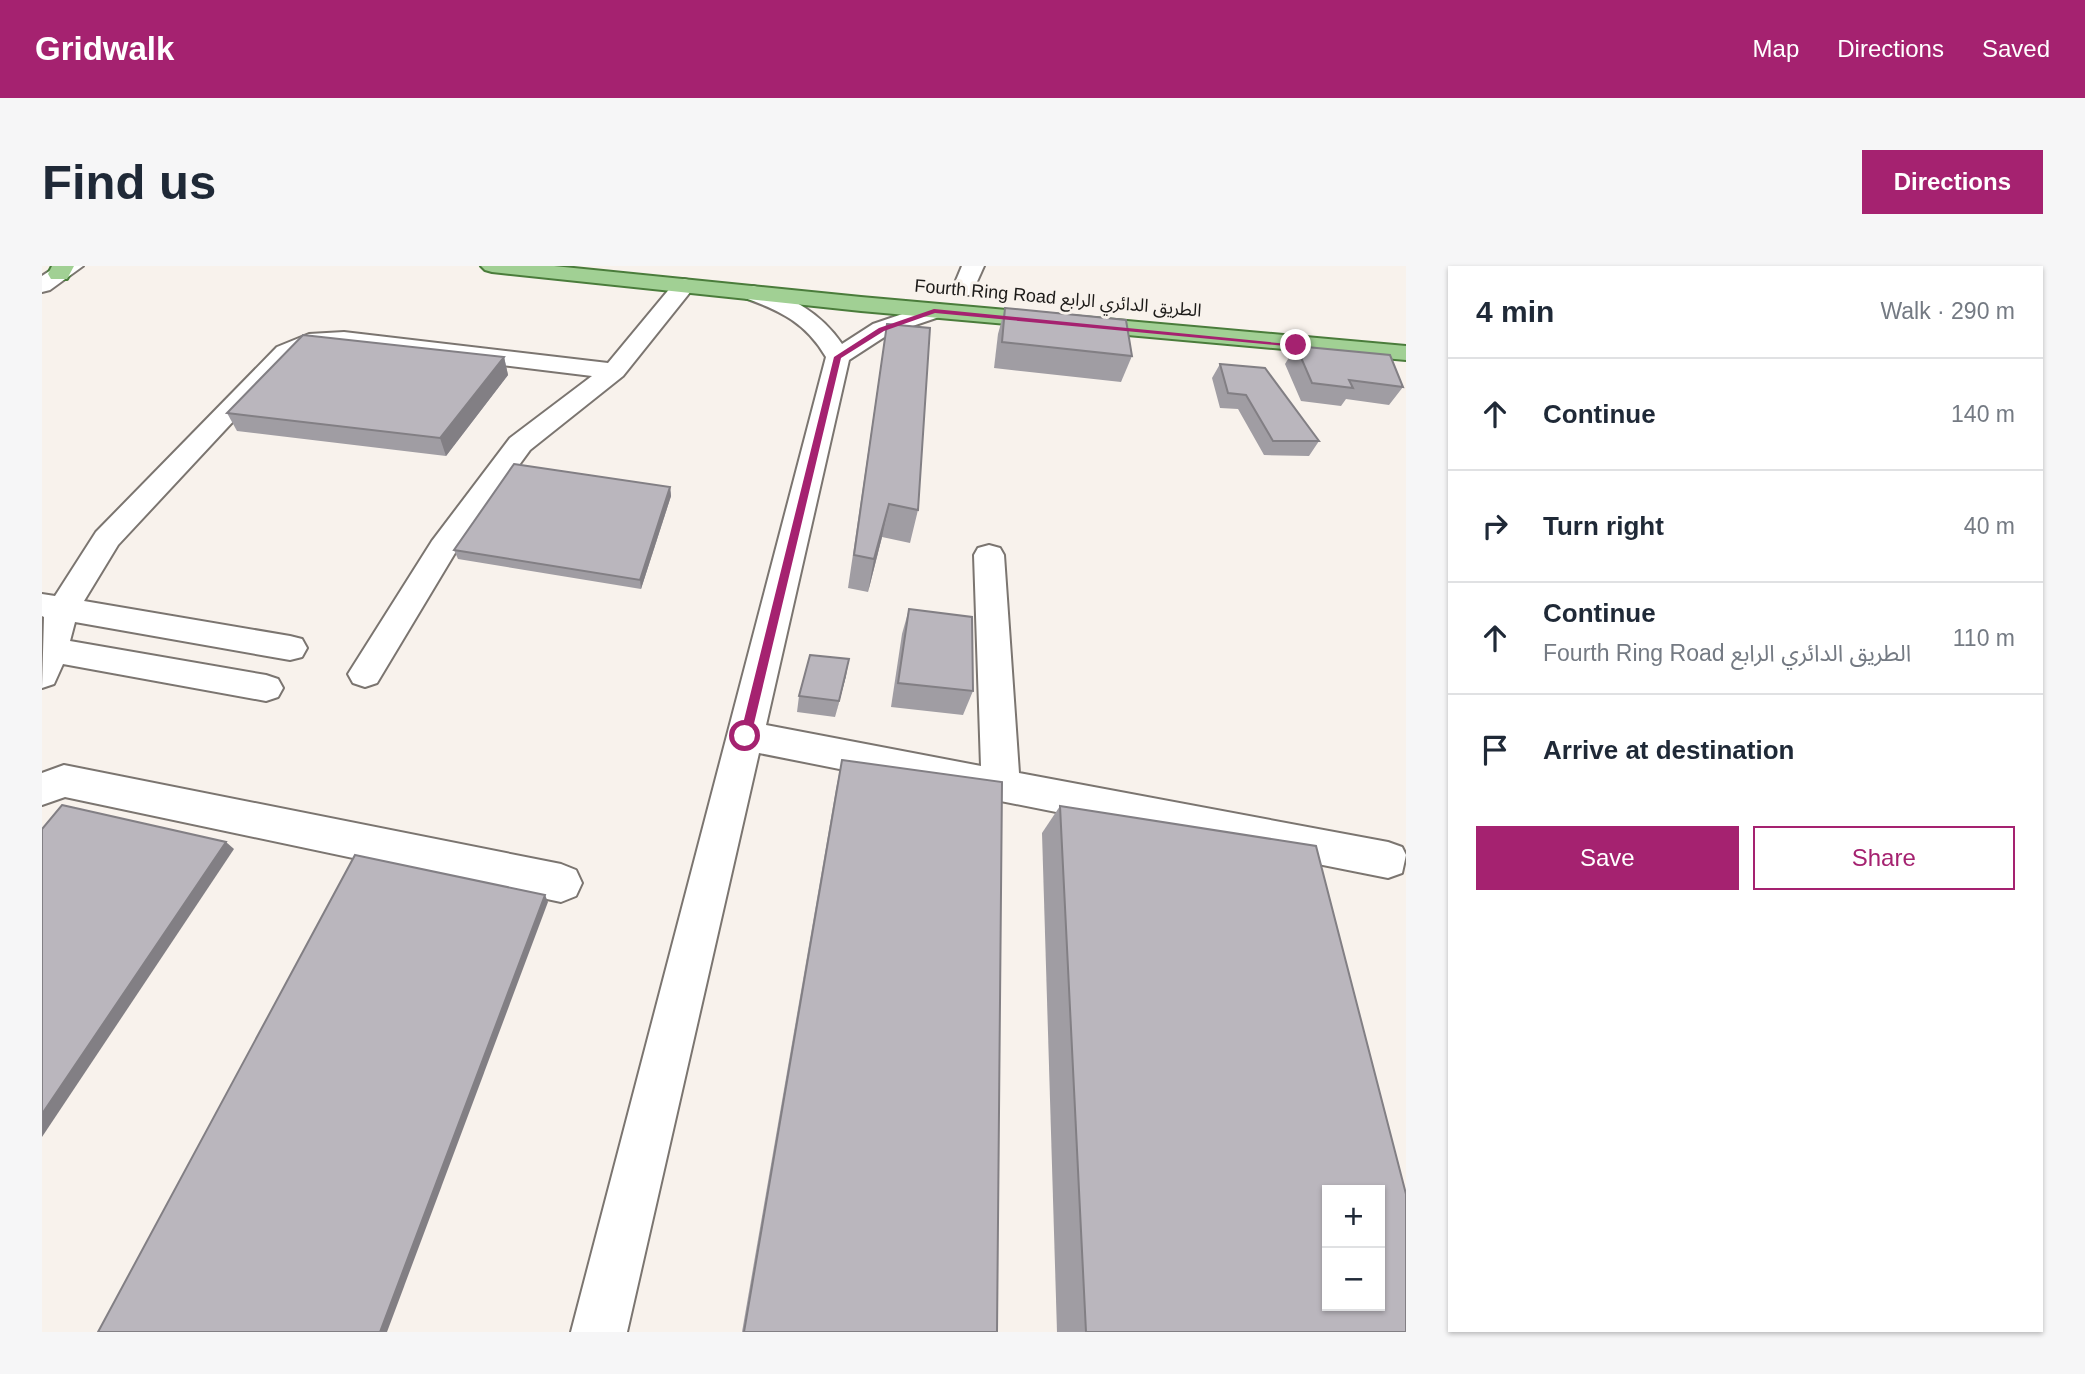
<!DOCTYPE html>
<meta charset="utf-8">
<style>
:root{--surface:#fff;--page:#f6f6f7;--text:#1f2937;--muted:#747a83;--line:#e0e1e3;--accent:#a52270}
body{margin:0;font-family:Helvetica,"Noto Sans Arabic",sans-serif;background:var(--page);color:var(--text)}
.controls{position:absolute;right:21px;bottom:21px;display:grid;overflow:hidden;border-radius:0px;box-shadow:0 2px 5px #0004}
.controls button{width:63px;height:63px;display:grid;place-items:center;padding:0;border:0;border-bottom:2px solid var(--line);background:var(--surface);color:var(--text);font:35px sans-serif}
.stop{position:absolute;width:21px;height:21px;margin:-16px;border:5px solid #a52270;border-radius:50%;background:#fff}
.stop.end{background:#a52270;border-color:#fff;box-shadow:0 2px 7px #0008}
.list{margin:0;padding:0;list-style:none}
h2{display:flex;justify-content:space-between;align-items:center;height:91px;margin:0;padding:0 28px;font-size:30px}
h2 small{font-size:23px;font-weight:400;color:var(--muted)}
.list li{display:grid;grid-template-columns:46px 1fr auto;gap:21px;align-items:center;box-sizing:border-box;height:112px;padding:0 28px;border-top:2px solid var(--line)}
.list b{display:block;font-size:26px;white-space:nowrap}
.list p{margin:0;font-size:23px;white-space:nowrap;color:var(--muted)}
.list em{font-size:23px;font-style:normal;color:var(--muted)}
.actions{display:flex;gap:14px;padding:21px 28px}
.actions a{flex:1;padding:16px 0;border:2px solid var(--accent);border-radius:0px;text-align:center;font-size:24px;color:var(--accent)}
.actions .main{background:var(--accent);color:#fff}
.icon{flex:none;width:38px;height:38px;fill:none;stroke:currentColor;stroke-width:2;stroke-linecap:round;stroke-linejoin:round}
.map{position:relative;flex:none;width:1364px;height:1066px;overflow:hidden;border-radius:0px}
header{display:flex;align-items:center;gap:42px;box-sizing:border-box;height:98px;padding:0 35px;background:var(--accent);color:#fff}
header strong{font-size:33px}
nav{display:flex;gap:38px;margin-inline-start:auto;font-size:24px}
.intro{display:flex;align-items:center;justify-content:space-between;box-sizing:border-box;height:168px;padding:0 42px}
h1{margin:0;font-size:49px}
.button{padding:18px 32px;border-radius:0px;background:var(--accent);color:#fff;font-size:24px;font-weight:700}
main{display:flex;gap:42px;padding:0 42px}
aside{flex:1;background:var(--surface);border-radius:0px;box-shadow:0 2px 5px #0004}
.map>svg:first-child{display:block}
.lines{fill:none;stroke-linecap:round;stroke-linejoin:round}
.minor-casing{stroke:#7b7570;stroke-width:4}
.major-casing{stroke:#4a7c3b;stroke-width:4}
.minor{fill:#fff;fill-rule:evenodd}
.major{fill:#a1d094;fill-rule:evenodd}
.wall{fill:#a09da3}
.shaded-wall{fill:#827f84}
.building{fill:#bab6bd;stroke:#827f84;stroke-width:2;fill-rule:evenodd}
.route{fill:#a52270}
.labels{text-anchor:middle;stroke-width:6;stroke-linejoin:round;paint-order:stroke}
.far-street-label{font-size:18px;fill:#1d1b19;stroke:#f8f2ec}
</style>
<header>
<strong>Gridwalk</strong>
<nav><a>Map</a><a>Directions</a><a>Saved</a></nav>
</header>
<div class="intro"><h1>Find us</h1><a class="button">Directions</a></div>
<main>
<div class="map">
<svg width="1364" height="1066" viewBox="0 0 1364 1066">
<rect width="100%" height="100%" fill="#f8f2ec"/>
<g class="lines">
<defs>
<g id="minor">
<polygon points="15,0 41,0 8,24 0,26 0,10"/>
<polygon points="920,0 942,0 929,29 913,29 910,24"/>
<polygon points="642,13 650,15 653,20 581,110 488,184 413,287 335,417 323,421 311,417 306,408 390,275 468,172 550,110 302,80 271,82 251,91 76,279 42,335 248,370 260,373 265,382 260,391 248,394 33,356 28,375 224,409 236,413 241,422 236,431 224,435 21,398 12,418 0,422 2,351 0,350 0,328 13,330 54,266 235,81 267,68 302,66 566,97 634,15"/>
<path d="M711,20c37,10 67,26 89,58l31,-20 53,-18h16l3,5 -3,5 -53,18 -40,26 -83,365 215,41 -7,-211 4,-7 11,-3 11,3 4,7 15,218 369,69 14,5 4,8 -4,18 -14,5 -629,-125 -132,579h-56l255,-975c-20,-34 -45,-46 -81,-59l-3,-5 3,-5z"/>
<polygon points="22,499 519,598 534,604 540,617 534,630 519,636 23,531 0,539 0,507"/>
</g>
<g id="major">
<polygon points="10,0 32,0 25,13 9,13 6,8"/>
<polygon points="439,0 512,0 819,31 1364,80 1364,94 819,45 450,6 443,4"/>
</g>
</defs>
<!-- minor casing -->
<use href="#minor" class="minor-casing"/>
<!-- major casing -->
<use href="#major" class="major-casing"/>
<!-- minor -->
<use href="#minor" class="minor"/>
<!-- major -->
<use href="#major" class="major"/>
</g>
<!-- wall -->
<g class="wall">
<polygon points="963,42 1090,90 1079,116 952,102 956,68"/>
<polygon points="845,58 876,244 868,277 840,271 826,326 806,322"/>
<polygon points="1254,80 1361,121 1347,139 1304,133 1299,140 1259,135 1243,98"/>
<polygon points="462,91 466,109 404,190 195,165 185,147"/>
<polygon points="1178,98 1277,175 1267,190 1222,189 1196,143 1178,142 1170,112"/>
<polygon points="628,221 629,230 599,323 416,293 412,284"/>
<polygon points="867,343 931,425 921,449 849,441 860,368"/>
<polygon points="804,410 793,451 755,446 757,430"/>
<polygon points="800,494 955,1066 700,1066 794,523"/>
<polygon points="1018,540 1364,1066 1015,1066 1000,567"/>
</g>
<!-- shaded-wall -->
<g class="shaded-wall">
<polygon points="462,91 466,109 404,190 398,172"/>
<polygon points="628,221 629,230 599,323 598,314"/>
<polygon points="847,238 840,271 826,326 832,293"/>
<polygon points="807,393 804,410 793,451 797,435"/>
<polygon points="184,576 192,583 0,871 0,848"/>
<polygon points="503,629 506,636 345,1066 338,1066"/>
</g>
<!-- building -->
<g class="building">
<polygon points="963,42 1084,54 1090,90 960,76"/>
<polygon points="845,58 888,62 876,244 847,238 832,293 812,289"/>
<polygon points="261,69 462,91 398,172 185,147"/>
<polygon points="1254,80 1348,89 1361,121 1307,114 1311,122 1270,117"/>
<polygon points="1178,98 1223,102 1277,175 1231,175 1204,129 1186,127"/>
<polygon points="472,198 628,221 598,314 412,284"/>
<polygon points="867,343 930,351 931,425 856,417"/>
<polygon points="768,389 807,393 797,435 757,430"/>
<polygon points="800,494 960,516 955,1066 702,1066"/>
<polygon points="20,539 184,576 0,848 0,563"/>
<path d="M1018,540l256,40 90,348v138h-320zM1285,924h53v116h-53z"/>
<polygon points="313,589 503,629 338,1066 56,1066"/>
</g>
<!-- route -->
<polygon class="route" points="892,43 1257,79 1254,81 893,47 842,65 799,92 709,470 703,474 699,473 698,470 792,91 837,62"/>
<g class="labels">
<!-- far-street labels -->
<g class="far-street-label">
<text transform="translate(1016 32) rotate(5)" y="6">Fourth Ring Road الطريق الدائري الرابع</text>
</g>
</g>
</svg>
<div class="controls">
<button>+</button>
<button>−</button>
</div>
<div class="stop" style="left:703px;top:470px"></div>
<div class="stop end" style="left:1254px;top:79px"></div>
</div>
<aside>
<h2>4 min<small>Walk · 290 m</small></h2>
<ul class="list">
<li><svg class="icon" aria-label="ahead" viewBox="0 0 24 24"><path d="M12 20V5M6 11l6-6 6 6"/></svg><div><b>Continue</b></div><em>140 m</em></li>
<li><svg class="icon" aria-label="right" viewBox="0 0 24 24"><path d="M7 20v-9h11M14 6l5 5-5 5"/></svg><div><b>Turn right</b></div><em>40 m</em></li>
<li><svg class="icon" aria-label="ahead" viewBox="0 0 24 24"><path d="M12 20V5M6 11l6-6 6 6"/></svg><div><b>Continue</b><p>Fourth Ring Road الطريق الدائري الرابع</p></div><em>110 m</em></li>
<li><svg class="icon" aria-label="arrive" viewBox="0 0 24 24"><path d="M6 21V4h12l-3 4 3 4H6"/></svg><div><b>Arrive at destination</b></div></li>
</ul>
<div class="actions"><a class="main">Save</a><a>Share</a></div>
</aside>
</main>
